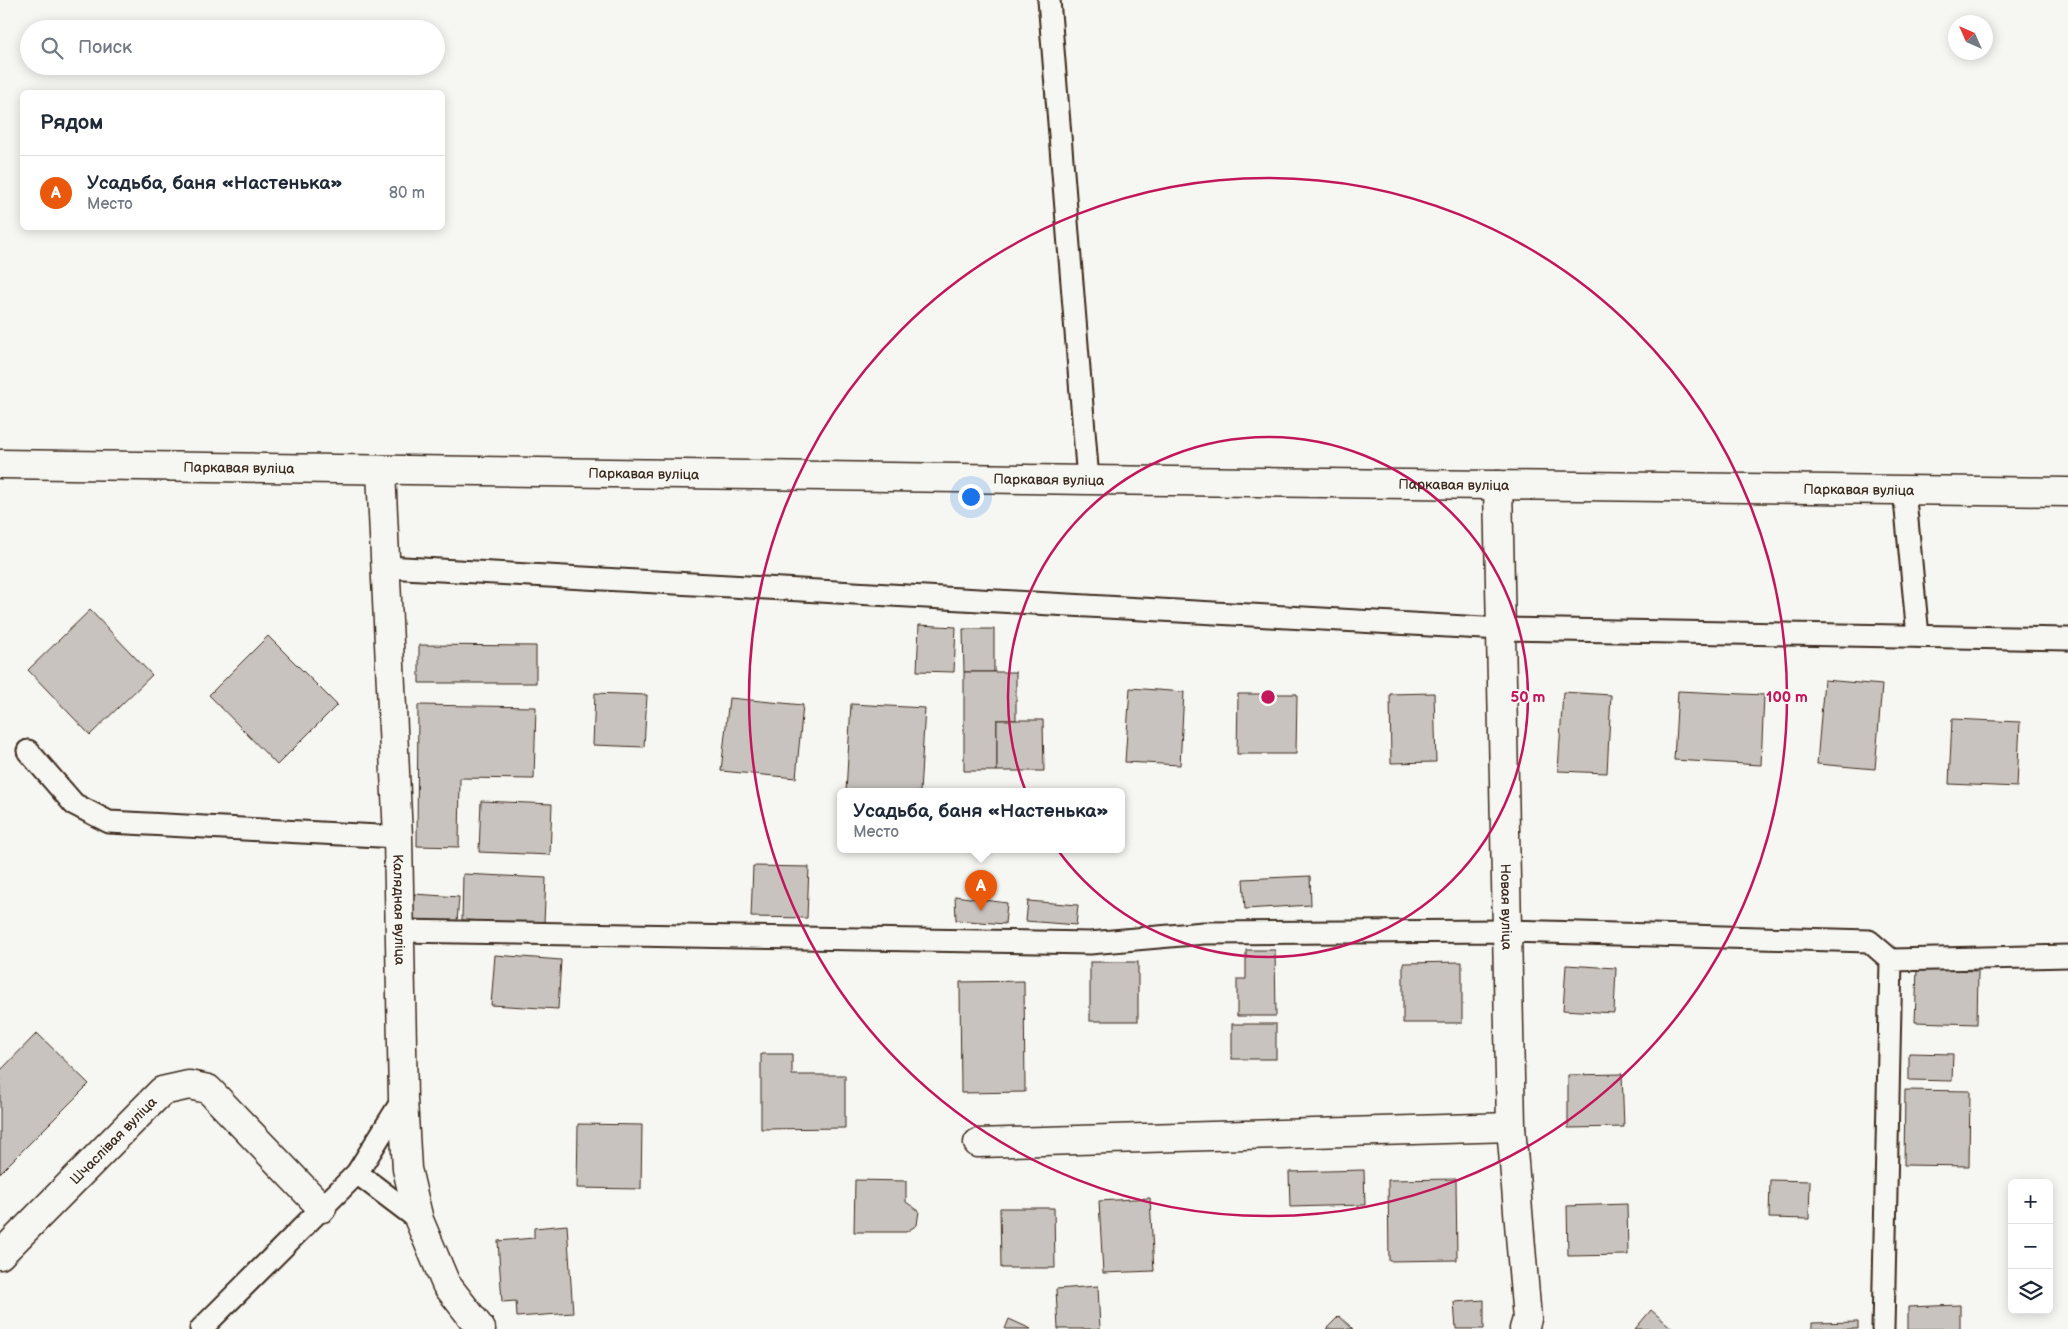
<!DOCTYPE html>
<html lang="ru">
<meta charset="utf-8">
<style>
:root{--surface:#fff;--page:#f2f2f3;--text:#1f2937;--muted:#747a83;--line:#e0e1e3;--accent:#ea580c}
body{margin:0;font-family:"Balsamiq Sans",sans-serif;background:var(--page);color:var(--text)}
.controls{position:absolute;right:15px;bottom:15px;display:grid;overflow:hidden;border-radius:8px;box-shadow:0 2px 12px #0003}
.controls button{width:45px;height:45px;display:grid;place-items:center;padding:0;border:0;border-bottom:1px solid var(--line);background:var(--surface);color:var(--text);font:25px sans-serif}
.compass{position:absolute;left:1948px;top:15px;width:45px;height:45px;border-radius:50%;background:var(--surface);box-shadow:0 2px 12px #0003;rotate:315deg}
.you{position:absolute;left:970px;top:496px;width:18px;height:18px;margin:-12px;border:4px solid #fff;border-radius:50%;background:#1a73e8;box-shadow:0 0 0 8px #1a73e833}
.badge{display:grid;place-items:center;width:32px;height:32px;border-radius:50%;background:var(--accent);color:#fff;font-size:16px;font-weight:700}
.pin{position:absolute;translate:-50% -41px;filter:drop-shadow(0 1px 2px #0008)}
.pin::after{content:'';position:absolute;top:26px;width:18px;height:15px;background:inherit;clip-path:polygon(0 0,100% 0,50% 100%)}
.popup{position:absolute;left:837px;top:788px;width:288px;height:65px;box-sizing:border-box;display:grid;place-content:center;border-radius:8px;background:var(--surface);filter:drop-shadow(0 1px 4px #0005);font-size:16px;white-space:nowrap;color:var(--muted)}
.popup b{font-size:19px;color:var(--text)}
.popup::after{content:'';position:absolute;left:50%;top:100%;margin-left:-10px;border:10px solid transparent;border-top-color:var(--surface)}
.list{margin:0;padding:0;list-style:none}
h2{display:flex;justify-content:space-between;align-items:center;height:65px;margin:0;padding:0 20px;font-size:21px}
h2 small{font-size:16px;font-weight:400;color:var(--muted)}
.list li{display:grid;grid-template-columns:32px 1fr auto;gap:15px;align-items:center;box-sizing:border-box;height:75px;padding:0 20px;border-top:1px solid var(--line)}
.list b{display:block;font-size:19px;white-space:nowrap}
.list p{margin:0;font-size:16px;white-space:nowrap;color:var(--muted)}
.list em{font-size:16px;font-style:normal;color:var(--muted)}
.icon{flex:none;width:28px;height:28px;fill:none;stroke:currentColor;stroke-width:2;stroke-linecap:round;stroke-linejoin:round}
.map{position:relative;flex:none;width:2068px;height:1329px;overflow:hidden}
.search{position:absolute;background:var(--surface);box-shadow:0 2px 12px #0003;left:20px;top:20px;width:425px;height:55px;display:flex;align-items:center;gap:12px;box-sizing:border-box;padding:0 18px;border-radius:28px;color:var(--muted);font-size:19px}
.panel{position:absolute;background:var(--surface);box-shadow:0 2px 12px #0003;left:20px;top:90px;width:425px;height:140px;border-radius:8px}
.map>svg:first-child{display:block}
.building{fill:#c8c3be;stroke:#3b2a1e}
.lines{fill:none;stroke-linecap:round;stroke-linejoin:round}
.service-casing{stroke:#3b2a1e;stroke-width:25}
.minor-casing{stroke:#3b2a1e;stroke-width:31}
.secondary-casing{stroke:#3b2a1e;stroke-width:31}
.service{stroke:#f6f6f2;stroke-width:21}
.minor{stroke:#f6f6f2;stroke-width:28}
.secondary{stroke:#f6f6f2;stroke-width:28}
.ring{fill:none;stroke:#c2185b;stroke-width:2.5}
.labels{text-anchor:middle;stroke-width:4;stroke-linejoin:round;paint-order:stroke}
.street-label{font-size:14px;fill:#3b2a1e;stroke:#f6f6f2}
.centre{fill:#c2185b;stroke:#f6f6f2;stroke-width:2.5}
.ring-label{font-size:15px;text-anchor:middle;font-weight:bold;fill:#c2185b;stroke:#f6f6f2;stroke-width:4;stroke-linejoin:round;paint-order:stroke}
</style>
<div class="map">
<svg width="2068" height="1329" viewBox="0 0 2068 1329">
<rect width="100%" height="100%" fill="#f6f6f2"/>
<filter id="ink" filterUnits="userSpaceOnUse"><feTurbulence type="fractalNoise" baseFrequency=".02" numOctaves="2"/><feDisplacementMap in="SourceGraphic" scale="10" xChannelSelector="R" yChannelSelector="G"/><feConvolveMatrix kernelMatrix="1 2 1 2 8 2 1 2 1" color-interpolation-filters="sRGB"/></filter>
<g filter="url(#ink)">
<!-- building -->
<g class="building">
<polygon points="90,610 152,675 90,735 28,670"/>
<polygon points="919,625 956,627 954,672 917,671"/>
<polygon points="963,629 994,629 994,672 964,672"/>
<polygon points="268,636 337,705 277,765 209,695"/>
<polygon points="419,645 536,646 536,683 419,683"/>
<polygon points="964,672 1016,672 1016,720 997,720 997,771 964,771"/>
<polygon points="1824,680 1882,685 1875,769 1817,764"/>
<polygon points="1130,688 1184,692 1180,765 1125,762"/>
<polygon points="1678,691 1764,695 1761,765 1674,760"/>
<polygon points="1563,692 1611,695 1607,773 1558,771"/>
<polygon points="595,693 647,695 644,747 593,745"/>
<polygon points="1434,693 1436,762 1391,763 1390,694"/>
<polygon points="1238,694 1297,694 1296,754 1237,754"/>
<polygon points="729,698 803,705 796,778 721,771"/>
<polygon points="851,704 925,708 920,792 846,792"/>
<polygon points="418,705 536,707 534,779 460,778 459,847 417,846"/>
<polygon points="1952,719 2020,722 2017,787 1949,784"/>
<polygon points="997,720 1043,720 1044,771 997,771"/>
<polygon points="481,801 552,804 550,855 479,852"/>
<polygon points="753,866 809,867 807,918 751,917"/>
<polygon points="463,874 546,878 544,923 462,920"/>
<polygon points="1310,876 1311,905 1245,909 1243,879"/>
<polygon points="414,894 459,897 457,922 412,919"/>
<polygon points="955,896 1007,903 1005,924 956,920"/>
<polygon points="1028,901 1078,905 1076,925 1026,921"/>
<polygon points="1246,950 1275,950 1276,1016 1237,1016 1237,979 1246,979"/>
<polygon points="495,955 561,960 558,1009 491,1005"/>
<rect x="1090" y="962" width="48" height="59"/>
<polygon points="1462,962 1462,1023 1403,1023 1403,963"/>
<polygon points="1566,965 1616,968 1614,1013 1563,1010"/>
<polygon points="1917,969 1978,971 1977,1024 1915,1022"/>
<polygon points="1024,981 1025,1092 961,1093 960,982"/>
<rect x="1232" y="1024" width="44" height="35"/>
<polygon points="37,1033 89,1084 0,1173 0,1071"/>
<polygon points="1909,1053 1953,1054 1952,1081 1909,1080"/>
<polygon points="761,1054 792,1054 792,1075 845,1075 845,1128 761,1129"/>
<polygon points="1622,1074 1624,1127 1568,1128 1568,1075"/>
<polygon points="1905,1090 1970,1091 1969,1166 1904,1165"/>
<polygon points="578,1124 642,1125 641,1189 577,1188"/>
<polygon points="1364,1170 1365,1205 1290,1207 1289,1172"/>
<polygon points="1456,1179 1457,1260 1389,1261 1388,1180"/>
<polygon points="855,1180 906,1181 906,1202 919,1211 917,1225 906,1232 854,1232"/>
<polygon points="1770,1180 1810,1181 1809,1219 1769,1218"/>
<polygon points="1150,1198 1154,1271 1103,1273 1099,1201"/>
<polygon points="1627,1204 1628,1255 1568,1256 1567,1206"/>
<polygon points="1000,1208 1054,1208 1055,1268 1001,1268"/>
<polygon points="567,1225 573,1313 517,1317 516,1301 502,1302 498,1241 534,1238 534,1228"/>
<polygon points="1098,1286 1100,1329 1058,1329 1056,1289"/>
<polygon points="1484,1300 1484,1329 1456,1329 1454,1302"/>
<polygon points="1960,1305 1960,1329 1908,1329 1908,1307"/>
<polygon points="1651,1310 1673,1329 1635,1329"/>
<polygon points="1339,1316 1353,1329 1326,1329"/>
<polygon points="1009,1319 1031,1329 1005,1329"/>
<polygon points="1858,1322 1858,1329 1812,1329 1812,1323"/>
</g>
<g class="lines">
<defs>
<g id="service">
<polyline points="1049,0 1088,480"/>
<polyline points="1904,489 1918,636"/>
<polyline points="386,567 1501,629 2068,639"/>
<polyline points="28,751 74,804 109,822 398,837"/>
<polyline points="399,931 1090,943 1204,933 1507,931 1869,941 1891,960"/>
<polyline points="357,1173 419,1220"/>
<polyline points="201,1329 357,1173 403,1099"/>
<polyline points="1883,1329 1891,960 2068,956"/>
</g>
<g id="minor">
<path id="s1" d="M381,471l17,366 5,262 4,70 12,51 27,64 35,45"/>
<path id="s2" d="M1498,485l13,642 16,192 -3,10"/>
<polyline points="978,1143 1511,1127"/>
<path id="s3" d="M0,1255l162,-164 27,-6 19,4 114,119"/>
</g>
<g id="secondary">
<path id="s4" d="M0,464l1088,16 980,12"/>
</g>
</defs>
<!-- service casing -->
<use href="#service" class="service-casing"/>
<!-- minor casing -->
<use href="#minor" class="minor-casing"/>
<!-- secondary casing -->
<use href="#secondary" class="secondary-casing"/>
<!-- service -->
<use href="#service" class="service"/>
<!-- minor -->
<use href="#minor" class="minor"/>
<!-- secondary -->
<use href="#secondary" class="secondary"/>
</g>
</g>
<!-- distance rings -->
<g class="ring">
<circle cx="1268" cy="697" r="260"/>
<circle cx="1268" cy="697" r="519"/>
</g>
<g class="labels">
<!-- street labels -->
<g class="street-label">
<text dy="5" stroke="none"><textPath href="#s4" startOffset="239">Паркавая вуліца</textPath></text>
<text dy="5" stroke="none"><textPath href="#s4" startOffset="644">Паркавая вуліца</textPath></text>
<text dy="5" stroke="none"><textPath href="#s4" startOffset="1049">Паркавая вуліца</textPath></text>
<text dy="5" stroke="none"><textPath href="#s4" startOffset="1454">Паркавая вуліца</textPath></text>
<text dy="5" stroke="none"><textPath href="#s4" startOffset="1859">Паркавая вуліца</textPath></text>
<text dy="5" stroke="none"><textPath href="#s2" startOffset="422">Новая вуліца</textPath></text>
<text dy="5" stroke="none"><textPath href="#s1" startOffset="439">Калядная вуліца</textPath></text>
<text dy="5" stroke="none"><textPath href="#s3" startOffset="161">Шчаслівая вуліца</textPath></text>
</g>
</g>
<circle cx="1268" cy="697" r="8" class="centre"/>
<g class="ring-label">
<text x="1528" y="702">50 m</text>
<text x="1787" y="702">100 m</text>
</g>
</svg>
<div class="controls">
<button>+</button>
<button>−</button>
<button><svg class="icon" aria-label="layers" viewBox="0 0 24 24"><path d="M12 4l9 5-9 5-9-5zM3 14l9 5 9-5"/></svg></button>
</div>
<svg class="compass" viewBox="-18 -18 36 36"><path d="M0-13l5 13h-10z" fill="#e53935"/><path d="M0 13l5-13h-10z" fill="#747a83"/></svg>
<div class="you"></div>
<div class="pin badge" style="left:981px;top:911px">A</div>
<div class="popup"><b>Усадьба, баня «Настенька»</b>Место</div>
<div class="search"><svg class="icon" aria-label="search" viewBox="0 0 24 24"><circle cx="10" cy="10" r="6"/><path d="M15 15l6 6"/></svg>Поиск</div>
<section class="panel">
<h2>Рядом<small></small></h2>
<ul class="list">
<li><span class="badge">A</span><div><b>Усадьба, баня «Настенька»</b><p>Место</p></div><em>80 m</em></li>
</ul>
</section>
</div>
